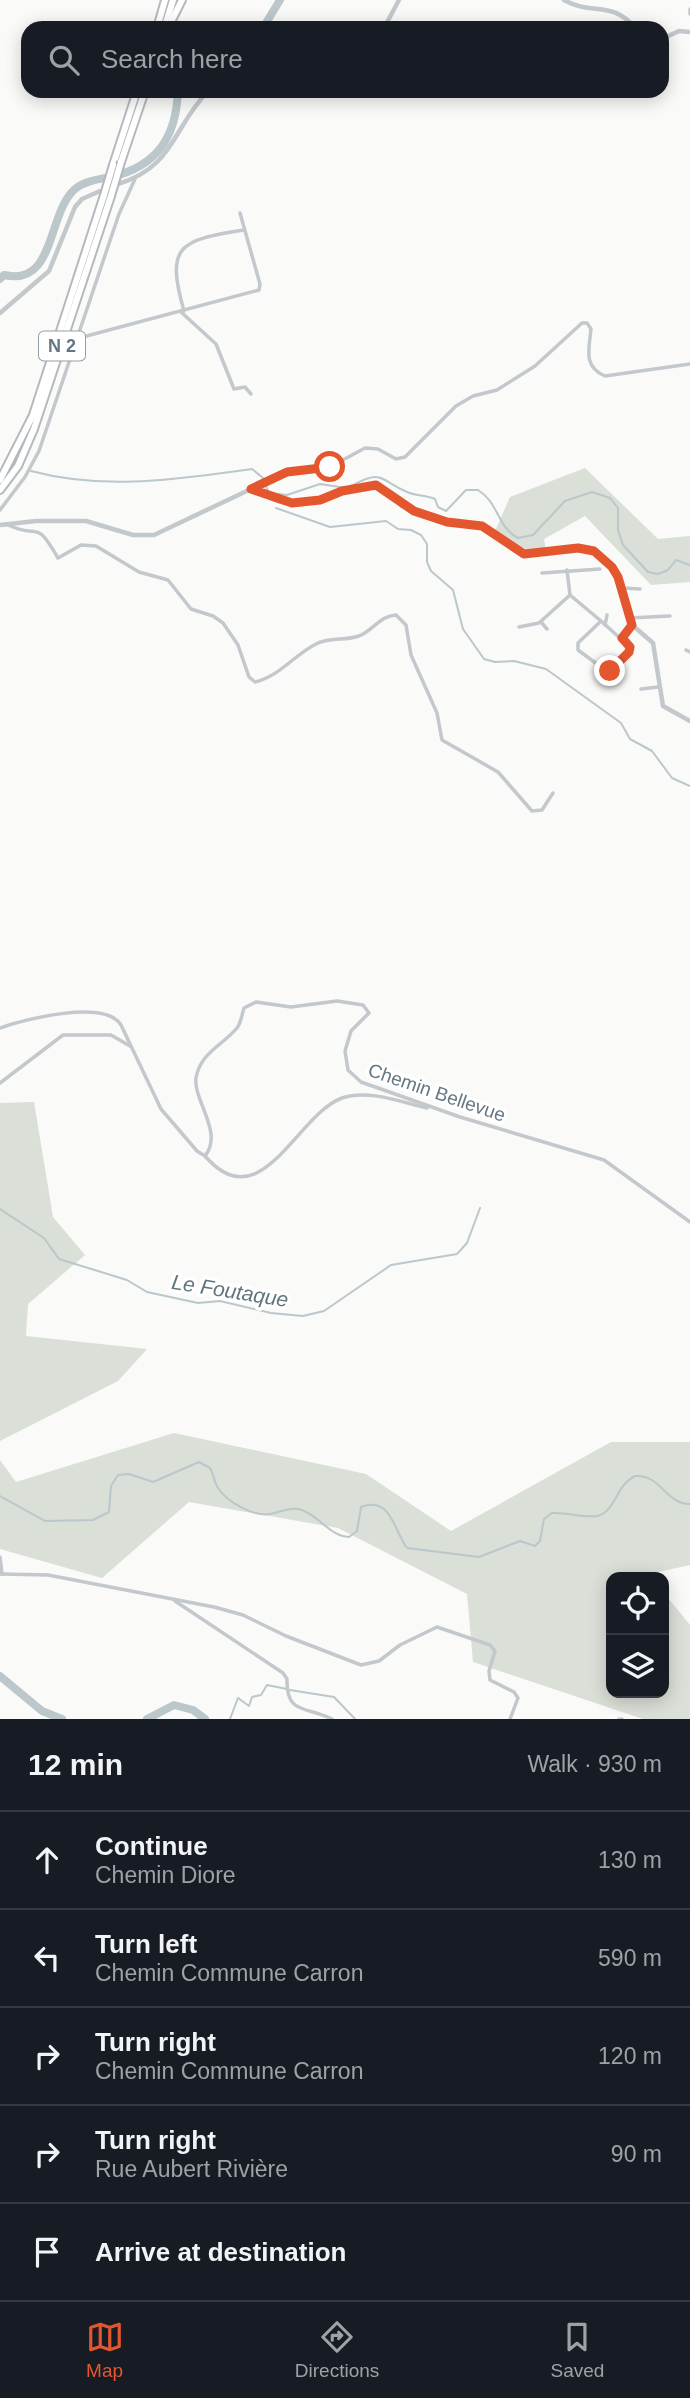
<!DOCTYPE html>
<meta charset="utf-8">
<style>
:root{--surface:#171b24;--page:#20242c;--text:#f1f3f6;--muted:#9ea1a6;--line:#363941;--accent:#e4572e}
body{margin:0;font-family:Helvetica,sans-serif;background:var(--page);color:var(--text)}
.controls{position:absolute;right:21px;bottom:21px;display:grid;overflow:hidden;border-radius:14px;box-shadow:0 4px 18px #0003}
.controls button{width:63px;height:63px;display:grid;place-items:center;padding:0;border:0;border-bottom:2px solid var(--line);background:var(--surface);color:var(--text);font:35px sans-serif}
.stop{position:absolute;width:21px;height:21px;margin:-16px;border:5px solid #e4572e;border-radius:50%;background:#fff}
.stop.end{background:#e4572e;border-color:#fff;box-shadow:0 2px 7px #0008}
.list{margin:0;padding:0;list-style:none}
h2{display:flex;justify-content:space-between;align-items:center;height:91px;margin:0;padding:0 28px;font-size:30px}
h2 small{font-size:23px;font-weight:400;color:var(--muted)}
.list li{display:grid;grid-template-columns:46px 1fr auto;gap:21px;align-items:center;box-sizing:border-box;height:98px;padding:0 28px;border-top:2px solid var(--line)}
.list b{display:block;font-size:26px;white-space:nowrap}
.list p{margin:0;font-size:23px;white-space:nowrap;color:var(--muted)}
.list em{font-size:23px;font-style:normal;color:var(--muted)}
.icon{flex:none;width:38px;height:38px;fill:none;stroke:currentColor;stroke-width:2;stroke-linecap:round;stroke-linejoin:round}
.map{position:relative;flex:none;width:690px;height:1719px;overflow:hidden}
.search{position:absolute;background:var(--surface);box-shadow:0 4px 18px #0003;left:21px;right:21px;top:21px;height:77px;display:flex;align-items:center;gap:18px;box-sizing:border-box;padding:0 24px;border-radius:21px;color:var(--muted);font-size:26px}
.sheet{height:581px;background:var(--surface)}
nav{display:flex;justify-content:space-around;align-items:center;box-sizing:border-box;height:98px;border-top:2px solid var(--line);background:var(--surface);font-size:19px;color:var(--muted)}
nav a{display:grid;justify-items:center;gap:4px}
nav .on{color:var(--accent)}
.map>svg:first-child{display:block}
.green{fill:#dadfd7}
.lines{fill:none;stroke-linecap:round;stroke-linejoin:round}
.stream{stroke:#bbc7cb;stroke-width:2}
.river{stroke:#bbc7cb;stroke-width:8}
.trunk-casing{stroke:#b4b9bd;stroke-width:10}
.minor{stroke:#c3c8cc;stroke-width:3.5}
.tertiary{stroke:#c3c8cc;stroke-width:4.5}
.trunk{stroke:#fff;stroke-width:6}
.trunk-bridge-casing{stroke:#b4b9bd;stroke-width:10;stroke-linecap:butt}
.trunk-bridge{stroke:#fff;stroke-width:6}
.route{stroke:#e4572e;stroke-width:9}
.labels{text-anchor:middle;stroke-width:7;stroke-linejoin:round;paint-order:stroke}
.shield{fill:#fff;stroke:#939fa8;stroke-width:2}
.shield-label{font-size:18px;font-weight:bold;fill:#657683}
.street-label{font-size:19px;fill:#657683;stroke:#fff}
.water-label{font-size:21px;font-style:italic;fill:#60757c;stroke:#fff}
</style>
<div class="map">
<svg width="690" height="1719" viewBox="0 0 690 1719">
<rect width="100%" height="100%" fill="#fafaf8"/>
<!-- green -->
<g class="green">
<polygon points="585,468 658,539 690,536 690,582 651,585 585,516 544,539 547,557 493,536 510,497"/>
<polygon points="34,1102 53,1217 85,1255 28,1304 26,1336 147,1349 118,1381 0,1441 0,1103"/>
<polygon points="174,1433 366,1474 451,1531 611,1442 690,1442 690,1565 649,1574 651,1577 611,1577 611,1693 664,1693 664,1593 690,1625 690,1719 643,1719 473,1662 467,1594 338,1528 189,1502 102,1578 0,1549 0,1460 16,1482"/>
</g>
<g class="lines">
<!-- stream -->
<g class="stream">
<path d="M31,471c75,20 146,8 221,-2l11,9 5,13"/>
<path d="M351,486c32,-17 27,-7 56,6 9,4 19,3 28,7l3,8 8,4 20,-21h12c21,13 19,37 40,48l15,-3 32,-34 27,-9 18,6 8,10v22l5,15 25,27 10,2 10,-4 8,-10 14,5"/>
<polyline points="269,493 287,495 320,484 346,488"/>
<polyline points="276,508 330,527 386,521 398,529 411,530 421,535 427,544 427,562 431,571 453,590 463,629 484,659 495,662 514,661 546,669 621,723 630,739 652,751 672,778 690,786"/>
<polyline points="0,1209 44,1238 59,1259 127,1280 147,1292 198,1303 220,1301 271,1313 303,1316 324,1311 391,1265 457,1254 467,1243 480,1208"/>
<path d="M0,1496l45,25 48,-1 16,-8 2,-26 7,-11 11,-1 24,8 46,-20 11,6c4,7 4,14 8,20 9,14 36,29 52,26 11,-2 21,-8 32,-4 18,7 28,26 47,27l8,-6 4,-24c30,-12 33,24 46,41l72,9 41,-16 15,5 5,-5 4,-22 8,-6c15,-1 31,5 45,3 19,-4 18,-30 38,-40 26,-2 30,28 55,28"/>
<polyline points="290,1690 334,1697 355,1719"/>
<polyline points="230,1719 238,1698 249,1706 252,1697 261,1695 267,1685 287,1689"/>
</g>
<!-- river -->
<g class="river">
<polyline points="263,28 280,0"/>
<path d="M0,279l4,-4c52,12 43,-62 71,-86 9,-8 25,-10 36,-12 46,-11 65,-39 67,-86"/>
<polyline points="0,1676 42,1711 62,1719"/>
<polyline points="147,1719 174,1705 193,1710 205,1719"/>
</g>
<defs>
<g id="trunk">
<polyline points="165,26 173,0"/>
<polyline points="157,28 165,0"/>
<polyline points="168,28 182,0"/>
<polyline points="121,162 145,91"/>
<polyline points="113,165 137,91"/>
<polyline points="0,480 33,415 104,195"/>
<polyline points="0,490 18,466 34,429 111,196"/>
</g>
</defs>
<!-- trunk casing -->
<use href="#trunk" class="trunk-casing"/>
<!-- minor -->
<g class="minor">
<polyline points="690,9 690,14"/>
<path d="M184,311c-19,-66 -4,-71 60,-81"/>
<polyline points="181,312 216,344 234,389 245,387 251,394"/>
<polyline points="79,338 259,290 260,284 240,213"/>
<path d="M251,489l36,-17 43,-5 35,-19 13,1 18,10 9,-2 51,-51 17,-10 24,-6 38,-24 47,-43h5l4,6c-2,20 -8,38 14,47l85,-12"/>
<polyline points="0,510 25,477 39,451 119,214 135,179"/>
<path d="M8,525c33,15 26,-8 50,33l23,-13 15,1 43,26 29,8 23,29 22,7 10,7 15,22 11,32 6,5c25,-6 39,-27 61,-38 13,-7 29,-3 43,-8 15,-6 20,-20 37,-21l10,10 5,30 26,58 5,27 56,32 34,39 10,-1 11,-17"/>
<polyline points="567,570 570,595"/>
<polyline points="542,573 600,569"/>
<polyline points="622,588 640,589"/>
<polyline points="628,618 670,616"/>
<polygon points="601,621 630,647 630,652 612,671 605,670 578,650 578,643"/>
<polyline points="541,622 547,629"/>
<polyline points="605,625 607,615"/>
<polyline points="519,627 539,623 570,595 601,621"/>
<polyline points="622,638 632,626"/>
<polyline points="686,650 690,652"/>
<polyline points="641,689 658,687"/>
<path d="M0,1028c24,-9 105,-29 121,-3l40,84 36,42 8,5c19,-23 -12,-56 -9,-78 4,-25 27,-33 41,-50 4,-5 5,-14 7,-20l12,-6 35,5 46,-6 26,4 6,8 -18,18 -6,20 3,19 13,12 99,35 144,43 86,62"/>
<polyline points="0,1083 63,1035 111,1035 130,1046"/>
<path d="M205,1156c56,65 91,-41 137,-58 26,-9 59,4 85,10"/>
<polyline points="0,1557 2,1574"/>
<polyline points="0,1574 48,1575 214,1607 243,1615 286,1636 361,1665 379,1661 400,1645 437,1627 490,1645 495,1651 489,1671 490,1680 514,1692 518,1698 510,1719"/>
<path d="M175,1601l108,72 4,6c-1,36 19,27 45,40"/>
<polyline points="619,1719 622,1719"/>
</g>
<!-- tertiary -->
<g class="tertiary">
<path d="M564,0c28,16 49,0 71,28"/>
<polyline points="384,28 399,0"/>
<polyline points="662,39 679,31 690,32"/>
<path d="M118,184c56,-17 54,-55 90,-93"/>
<polyline points="0,313 49,271 75,207 82,199 100,191"/>
<path d="M0,525l36,-4h50l47,14h21l97,-46c12,4 24,14 37,14 32,2 62,-23 93,-16l21,19 45,16 35,4 42,28 54,-6 16,3 18,16 6,10 13,47 22,19 10,63 27,15"/>
</g>
<!-- trunk -->
<use href="#trunk" class="trunk"/>
<defs>
<g id="trunk-bridge">
<polyline points="104,195 113,165"/>
<polyline points="111,196 121,162"/>
</g>
</defs>
<!-- trunk-bridge casing -->
<use href="#trunk-bridge" class="trunk-bridge-casing"/>
<!-- trunk-bridge -->
<use href="#trunk-bridge" class="trunk-bridge"/>
</g>
<g class="lines">
<!-- route -->
<polyline class="route" points="330,467 287,472 251,489 292,503 320,500 342,491 376,485 414,511 447,522 482,526 524,554 578,548 594,551 612,567 618,577 632,625 622,638 630,647 629,652 610,671"/>
</g>
<g class="labels">
<!-- shield labels -->
<rect class="shield" x="39" y="331.5" width="46" height="29" rx="5"/>
<g class="shield-label">
<text x="62" y="352">N 2</text>
</g>
<!-- street labels -->
<g class="street-label">
<text transform="translate(437 1092) rotate(19)" y="7">Chemin Bellevue</text>
</g>
<!-- water labels -->
<g class="water-label">
<text transform="translate(230 1291) rotate(9)" y="7">Le Foutaque</text>
</g>
</g>
</svg>
<div class="controls">
<button><svg class="icon" aria-label="locate" viewBox="0 0 24 24"><circle cx="12" cy="12" r="6"/><path d="M12 2v4M12 18v4M2 12h4M18 12h4"/></svg></button>
<button><svg class="icon" aria-label="layers" viewBox="0 0 24 24"><path d="M12 4l9 5-9 5-9-5zM3 14l9 5 9-5"/></svg></button>
</div>
<div class="stop" style="left:330px;top:467px"></div>
<div class="stop end" style="left:610px;top:671px"></div>
<div class="search"><svg class="icon" aria-label="search" viewBox="0 0 24 24"><circle cx="10" cy="10" r="6"/><path d="M15 15l6 6"/></svg>Search here</div>
</div>
<section class="sheet">
<h2>12 min<small>Walk · 930 m</small></h2>
<ul class="list">
<li><svg class="icon" aria-label="ahead" viewBox="0 0 24 24"><path d="M12 20V5M6 11l6-6 6 6"/></svg><div><b>Continue</b><p>Chemin Diore</p></div><em>130 m</em></li>
<li><svg class="icon" aria-label="left" viewBox="0 0 24 24"><path d="M17 20v-9H6M10 6l-5 5 5 5"/></svg><div><b>Turn left</b><p>Chemin Commune Carron</p></div><em>590 m</em></li>
<li><svg class="icon" aria-label="right" viewBox="0 0 24 24"><path d="M7 20v-9h11M14 6l5 5-5 5"/></svg><div><b>Turn right</b><p>Chemin Commune Carron</p></div><em>120 m</em></li>
<li><svg class="icon" aria-label="right" viewBox="0 0 24 24"><path d="M7 20v-9h11M14 6l5 5-5 5"/></svg><div><b>Turn right</b><p>Rue Aubert Rivière</p></div><em>90 m</em></li>
<li><svg class="icon" aria-label="arrive" viewBox="0 0 24 24"><path d="M6 21V4h12l-3 4 3 4H6"/></svg><div><b>Arrive at destination</b></div></li>
</ul>
</section>
<nav>
<a class="on"><svg class="icon" aria-label="map" viewBox="0 0 24 24"><path d="M3 6l6-2 6 2 6-2v14l-6 2-6-2-6 2zM9 4v14M15 6v14"/></svg>Map</a>
<a><svg class="icon" aria-label="directions" viewBox="0 0 24 24"><path d="M12 3l9 9-9 9-9-9zM9 14v-3h6M13 9l2 2-2 2"/></svg>Directions</a>
<a><svg class="icon" aria-label="saved" viewBox="0 0 24 24"><path d="M7 4h10v16l-5-4-5 4z"/></svg>Saved</a>
</nav>
